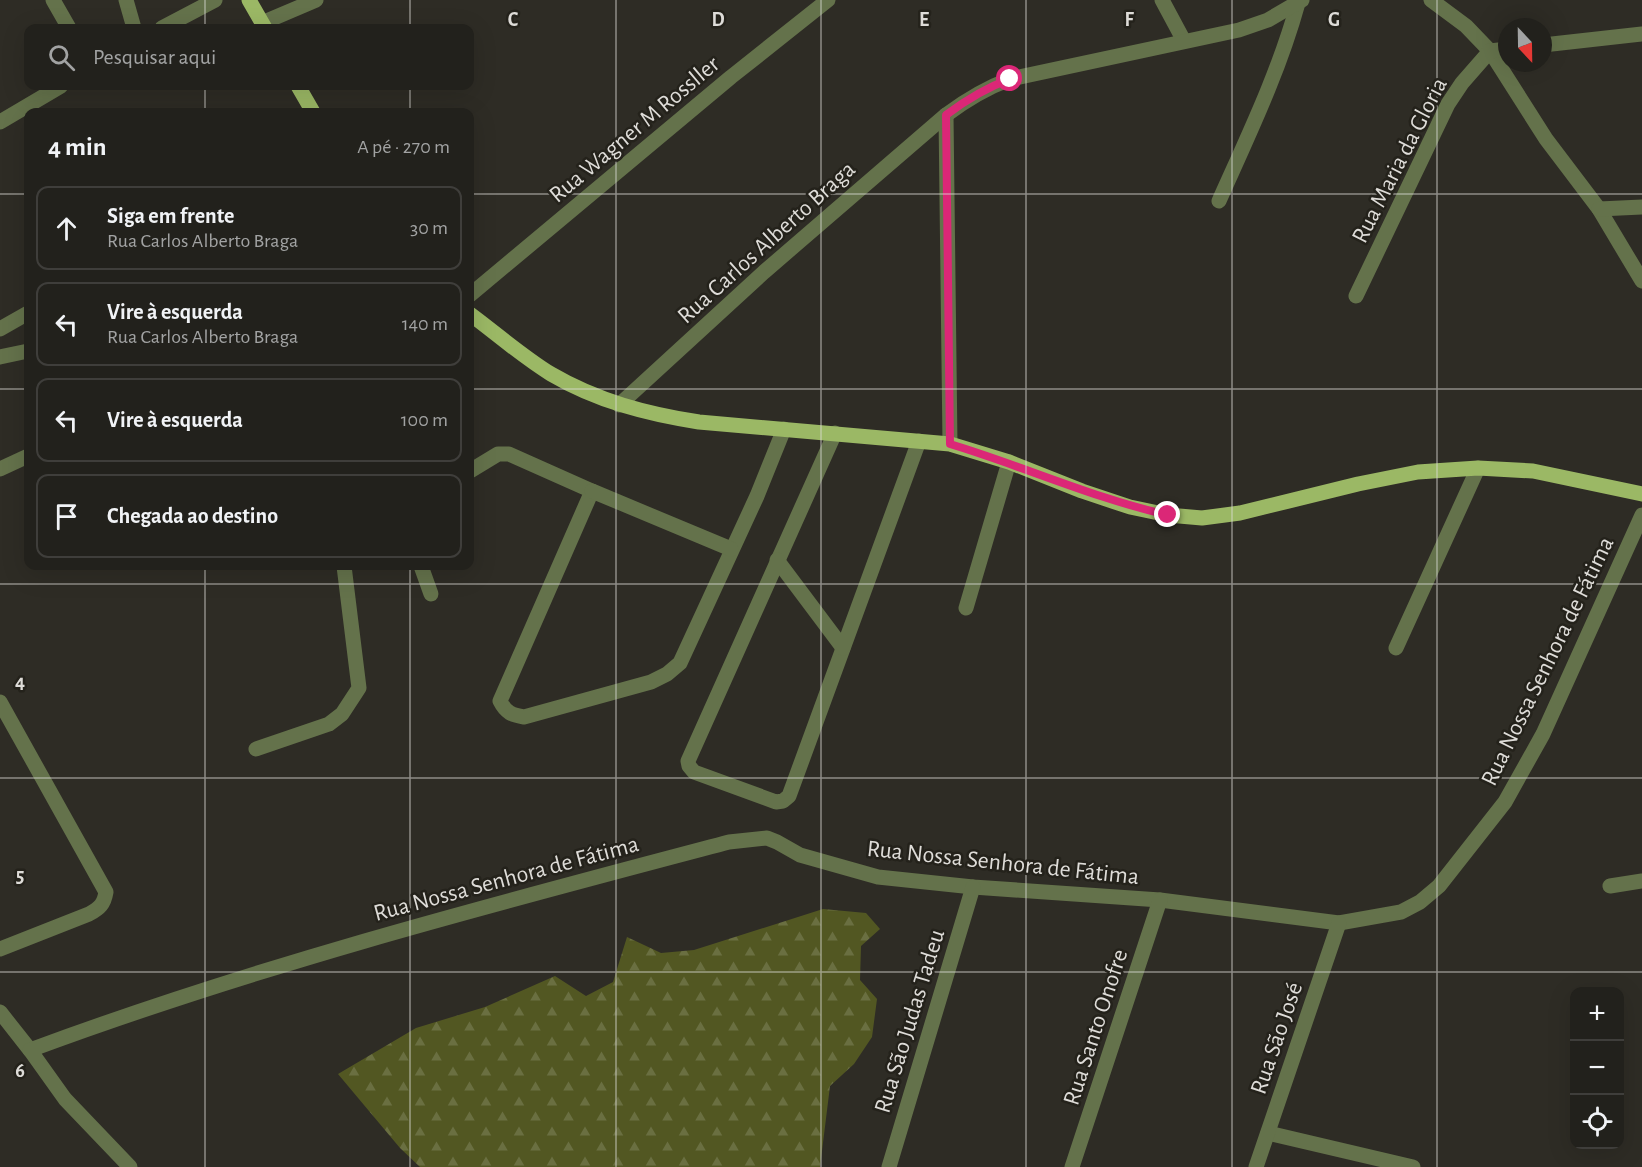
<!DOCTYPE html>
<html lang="pt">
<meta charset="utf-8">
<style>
:root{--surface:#22211c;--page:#2e2e29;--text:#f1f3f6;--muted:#a2a3a3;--line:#3f3e3b}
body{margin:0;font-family:"Alegreya Sans",sans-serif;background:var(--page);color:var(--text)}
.controls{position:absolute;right:18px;bottom:18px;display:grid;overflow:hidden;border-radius:12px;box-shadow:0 6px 24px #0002}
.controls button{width:54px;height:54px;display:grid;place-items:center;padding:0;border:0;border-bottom:2px solid var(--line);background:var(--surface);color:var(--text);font:30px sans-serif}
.compass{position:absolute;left:1498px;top:18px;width:54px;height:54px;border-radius:50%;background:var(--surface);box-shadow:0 6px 24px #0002;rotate:158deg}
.stop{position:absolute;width:18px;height:18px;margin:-14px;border:4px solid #db2777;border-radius:50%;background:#fff}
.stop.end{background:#db2777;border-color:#fff;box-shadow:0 2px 6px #0008}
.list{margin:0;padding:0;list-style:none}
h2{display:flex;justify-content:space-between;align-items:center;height:78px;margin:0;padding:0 24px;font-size:26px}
h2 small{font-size:20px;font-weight:400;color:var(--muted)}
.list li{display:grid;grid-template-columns:39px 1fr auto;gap:18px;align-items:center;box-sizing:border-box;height:84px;margin:0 12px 12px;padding:0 12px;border:2px solid var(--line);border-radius:12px}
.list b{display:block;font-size:22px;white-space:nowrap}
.list p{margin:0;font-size:20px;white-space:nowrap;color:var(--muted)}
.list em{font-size:20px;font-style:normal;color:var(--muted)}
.icon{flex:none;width:33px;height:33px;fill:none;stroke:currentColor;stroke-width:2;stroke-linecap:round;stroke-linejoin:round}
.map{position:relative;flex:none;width:1642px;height:1167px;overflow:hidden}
.search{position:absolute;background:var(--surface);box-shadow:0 6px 24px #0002;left:24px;top:24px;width:450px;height:66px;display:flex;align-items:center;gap:15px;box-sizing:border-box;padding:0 21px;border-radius:12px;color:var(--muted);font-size:22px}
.panel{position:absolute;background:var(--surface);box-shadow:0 6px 24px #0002;left:24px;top:108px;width:450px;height:462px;border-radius:12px}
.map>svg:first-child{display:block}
.forest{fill:url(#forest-firs)}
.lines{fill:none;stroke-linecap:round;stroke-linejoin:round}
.minor{stroke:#64724b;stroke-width:15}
.major{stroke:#9bb865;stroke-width:15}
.route{stroke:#db2777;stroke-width:8}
.grid{fill:none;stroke:#dedcd8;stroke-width:1.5;stroke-opacity:0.55}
.labels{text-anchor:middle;stroke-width:5;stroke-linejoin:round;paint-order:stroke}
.street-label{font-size:24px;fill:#dedcd8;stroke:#24221b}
.grid-label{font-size:20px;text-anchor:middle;font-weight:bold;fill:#dedcd8;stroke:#24221b;stroke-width:5;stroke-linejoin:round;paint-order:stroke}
</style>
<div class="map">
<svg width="1642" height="1167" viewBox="0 0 1642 1167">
<defs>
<pattern id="forest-firs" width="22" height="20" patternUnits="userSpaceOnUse" patternTransform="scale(1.5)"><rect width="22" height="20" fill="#525722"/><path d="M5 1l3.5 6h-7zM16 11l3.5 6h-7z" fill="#6a6f41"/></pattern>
</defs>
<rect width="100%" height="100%" fill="#2e2c25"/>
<!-- forest -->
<polygon class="forest" points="823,909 866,913 880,929 861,946 860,980 877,999 872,1037 854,1064 830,1086 820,1167 420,1167 400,1148 338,1074 416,1028 485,1007 555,976 586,996 613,982 627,937 661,953 694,950"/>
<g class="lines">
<!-- minor -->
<g class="minor">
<polyline points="53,0 69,28"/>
<polyline points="126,0 134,28"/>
<polyline points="1162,0 1184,41"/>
<polyline points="1431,0 1466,26 1490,51 1546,139 1599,209 1642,281"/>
<polyline points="262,23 316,0"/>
<polyline points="162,28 215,0"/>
<polyline points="1543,45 1642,34"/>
<polyline points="946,115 950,444"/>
<polyline points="0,122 61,86"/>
<path d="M1219,201c29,-65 60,-129 79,-198"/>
<polyline points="1599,209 1642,207"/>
<polyline points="470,295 731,77 828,0"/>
<polyline points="1356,296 1448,104 1462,83 1490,51 1507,49"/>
<polyline points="0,329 28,313"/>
<polyline points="0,357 28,351"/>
<path d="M619,405l145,-133 182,-157c20,-15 40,-27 64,-36l229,-49 29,-10 34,-20"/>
<polyline points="835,433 688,761 689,766 694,772 776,802 783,801 789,796 919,441"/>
<polyline points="0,469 28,456"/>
<path d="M470,471l28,-17h11l83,37 -92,210c6,12 12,14 24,16l127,-35 16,-8 13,-11 77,-167 27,-67"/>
<polyline points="592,491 731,549"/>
<polyline points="777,560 843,648"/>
<polyline points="421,566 431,594"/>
<polyline points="966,608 1009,462"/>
<polyline points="1396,648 1478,468"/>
<path d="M0,702l106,190c-2,12 -6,16 -17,22l-89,35"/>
<polyline points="256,749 329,724 342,714 359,688 344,566"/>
<polyline points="1610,886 1642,881"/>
<polyline points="0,1012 30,1050"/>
<polyline points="1268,1133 1413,1167"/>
<path d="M130,1167l-65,-68 -35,-49c229,-85 464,-146 699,-208l38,-4 10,4 23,13 78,22 95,10 187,13 179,23 62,-11 19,-10 19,-16 66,-84 38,-68 99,-219"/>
<polyline points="889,1167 973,887"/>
<polyline points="1072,1167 1160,900"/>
<polyline points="1256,1167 1339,923"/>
</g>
<!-- major -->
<g class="major">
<polyline points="249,0 265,28"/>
<polyline points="298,86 313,112"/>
<path d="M470,314c27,20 53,43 81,60 46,27 96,40 148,48l251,22 59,18 73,29 48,16 38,8 34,3 38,-5 118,-29 60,-12 60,-4 55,3 109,23"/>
</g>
</g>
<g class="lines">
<!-- route -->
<path class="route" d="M1010,79c-25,9 -44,21 -64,36l4,329c73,22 143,54 218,71"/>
</g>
<!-- grid -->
<path class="grid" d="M205,0v28M410,0v28M616,0v1167M821,0v1167M1026,0v1167M1232,0v1167M1437,0v1167M205,86v26M410,86v26M0,194h28M470,194h1172M0,389h28M470,389h1172M205,566v601M410,566v601M0,584h1642M0,778h1642M0,972h1642"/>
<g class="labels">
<!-- street labels -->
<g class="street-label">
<text transform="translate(634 129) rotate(-40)" y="8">Rua Wagner M Rossller</text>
<text transform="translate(1399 160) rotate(-63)" y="8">Rua Maria da Gloria</text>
<text transform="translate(766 242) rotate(-42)" y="8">Rua Carlos Alberto Braga</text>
<text transform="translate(1547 661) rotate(-64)" y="8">Rua Nossa Senhora de Fátima</text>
<text transform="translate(1003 862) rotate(6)" y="8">Rua Nossa Senhora de Fátima</text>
<text transform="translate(506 878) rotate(-15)" y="8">Rua Nossa Senhora de Fátima</text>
<text transform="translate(909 1021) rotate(-73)" y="8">Rua São Judas Tadeu</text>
<text transform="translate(1095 1027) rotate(-72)" y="8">Rua Santo Onofre</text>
<text transform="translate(1276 1038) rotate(-71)" y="8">Rua São José</text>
</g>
</g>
<g class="grid-label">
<text x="513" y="26">C</text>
<text x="718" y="26">D</text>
<text x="924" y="26">E</text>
<text x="1129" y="26">F</text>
<text x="1334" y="26">G</text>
<text x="20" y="688">4</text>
<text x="20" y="882">5</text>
<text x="20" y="1077">6</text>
</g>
</svg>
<div class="controls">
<button>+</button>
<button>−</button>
<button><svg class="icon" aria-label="locate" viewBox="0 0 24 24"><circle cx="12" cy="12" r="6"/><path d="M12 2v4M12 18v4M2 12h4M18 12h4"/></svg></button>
</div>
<svg class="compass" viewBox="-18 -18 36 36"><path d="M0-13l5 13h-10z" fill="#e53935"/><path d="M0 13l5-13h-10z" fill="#a2a3a3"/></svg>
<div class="stop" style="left:1010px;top:79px"></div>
<div class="stop end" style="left:1168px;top:515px"></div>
<div class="search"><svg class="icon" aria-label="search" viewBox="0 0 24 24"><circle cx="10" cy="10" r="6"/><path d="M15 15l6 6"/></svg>Pesquisar aqui</div>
<section class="panel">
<h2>4 min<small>A pé · 270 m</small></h2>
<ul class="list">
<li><svg class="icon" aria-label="ahead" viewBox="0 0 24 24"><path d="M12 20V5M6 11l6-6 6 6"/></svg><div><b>Siga em frente</b><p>Rua Carlos Alberto Braga</p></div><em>30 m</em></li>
<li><svg class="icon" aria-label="left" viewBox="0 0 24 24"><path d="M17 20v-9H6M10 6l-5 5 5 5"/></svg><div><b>Vire à esquerda</b><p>Rua Carlos Alberto Braga</p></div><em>140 m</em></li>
<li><svg class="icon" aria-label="left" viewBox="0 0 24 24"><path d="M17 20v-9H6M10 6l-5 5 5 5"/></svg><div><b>Vire à esquerda</b></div><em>100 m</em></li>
<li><svg class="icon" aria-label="arrive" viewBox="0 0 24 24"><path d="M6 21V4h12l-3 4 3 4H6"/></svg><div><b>Chegada ao destino</b></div></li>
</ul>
</section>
</div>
